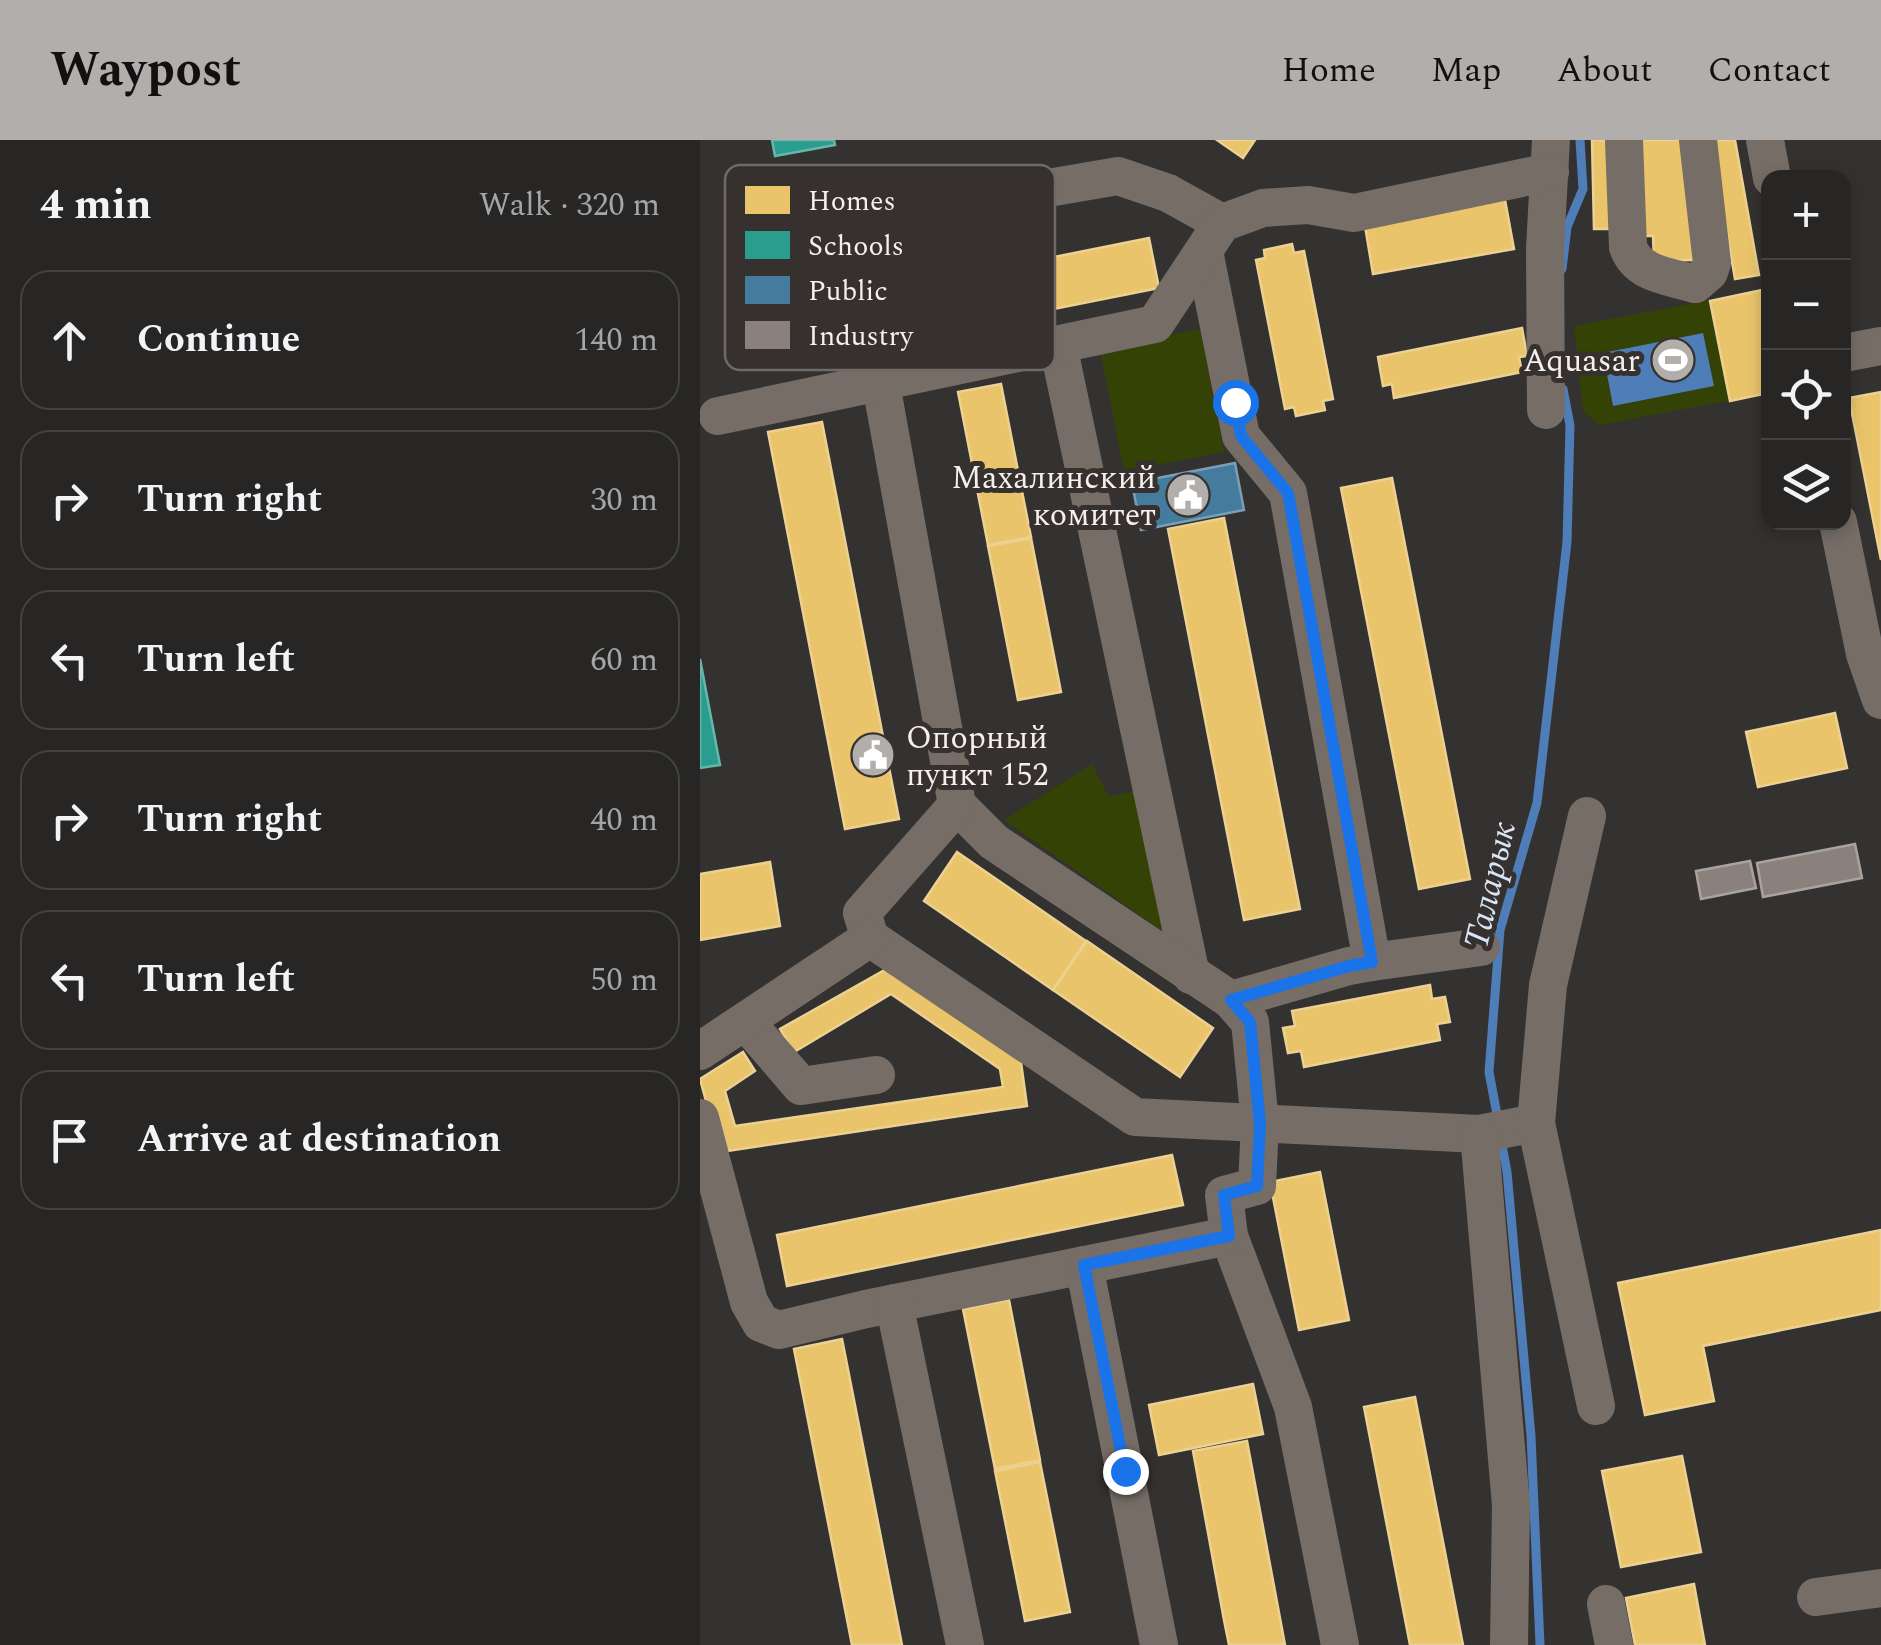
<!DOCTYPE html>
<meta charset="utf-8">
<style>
:root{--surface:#272624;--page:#333231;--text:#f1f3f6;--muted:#a4a5a6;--line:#434341;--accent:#b1aeac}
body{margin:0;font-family:Spectral,serif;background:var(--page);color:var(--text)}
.controls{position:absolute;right:30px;top:30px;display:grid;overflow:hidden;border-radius:20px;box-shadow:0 5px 15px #0003}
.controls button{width:90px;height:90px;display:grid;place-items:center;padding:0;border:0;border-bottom:2px solid var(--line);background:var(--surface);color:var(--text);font:50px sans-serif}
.stop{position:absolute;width:30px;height:30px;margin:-22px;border:8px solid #1a73e8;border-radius:50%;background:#fff}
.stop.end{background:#1a73e8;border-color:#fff;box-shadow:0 2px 10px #0008}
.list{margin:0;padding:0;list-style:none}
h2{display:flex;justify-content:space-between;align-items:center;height:130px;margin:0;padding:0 40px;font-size:42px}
h2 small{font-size:32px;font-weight:400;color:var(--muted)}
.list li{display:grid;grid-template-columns:65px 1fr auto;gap:30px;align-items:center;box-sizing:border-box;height:140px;margin:0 20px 20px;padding:0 20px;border:2px solid var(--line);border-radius:30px}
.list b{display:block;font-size:38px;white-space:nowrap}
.list em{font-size:32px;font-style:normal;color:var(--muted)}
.icon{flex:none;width:55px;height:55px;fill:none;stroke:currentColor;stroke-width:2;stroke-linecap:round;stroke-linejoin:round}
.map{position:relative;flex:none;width:1181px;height:1505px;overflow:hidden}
header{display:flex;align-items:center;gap:60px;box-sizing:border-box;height:140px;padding:0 50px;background:var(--accent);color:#111}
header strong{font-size:48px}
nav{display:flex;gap:55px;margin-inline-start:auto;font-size:35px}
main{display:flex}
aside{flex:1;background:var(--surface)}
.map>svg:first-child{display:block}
.green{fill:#344206}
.water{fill:#4f7db7}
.homes{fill:#e9c46a;stroke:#ecd192;stroke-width:2.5}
.schools{fill:#2a9d8f;stroke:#67b6ac;stroke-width:2.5}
.public{fill:#457b9d;stroke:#7a9eb5;stroke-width:2.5}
.industry{fill:#8a817c;stroke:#aaa29e;stroke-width:2.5}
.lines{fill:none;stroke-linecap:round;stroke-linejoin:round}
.stream{stroke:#4f7db7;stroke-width:9}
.minor{stroke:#766d66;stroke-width:38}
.route{stroke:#1a73e8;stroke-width:12}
.labels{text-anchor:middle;stroke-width:10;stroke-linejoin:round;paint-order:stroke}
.poi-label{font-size:32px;fill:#f4f0ee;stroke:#36312e;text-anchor:end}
.water-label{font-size:35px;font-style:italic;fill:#d7e5f7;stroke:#36312e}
.key{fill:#36312e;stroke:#6f6a68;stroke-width:2.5}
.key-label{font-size:28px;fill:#f4f0ee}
</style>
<header>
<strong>Waypost</strong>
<nav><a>Home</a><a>Map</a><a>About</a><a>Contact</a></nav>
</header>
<main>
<aside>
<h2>4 min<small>Walk · 320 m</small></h2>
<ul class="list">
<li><svg class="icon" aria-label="ahead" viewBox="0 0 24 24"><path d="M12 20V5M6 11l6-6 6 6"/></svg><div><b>Continue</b></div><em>140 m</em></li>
<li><svg class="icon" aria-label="right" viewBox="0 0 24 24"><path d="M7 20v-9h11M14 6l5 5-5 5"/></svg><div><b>Turn right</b></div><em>30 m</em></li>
<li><svg class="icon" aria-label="left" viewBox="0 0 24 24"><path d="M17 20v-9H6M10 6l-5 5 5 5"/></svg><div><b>Turn left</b></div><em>60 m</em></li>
<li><svg class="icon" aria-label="right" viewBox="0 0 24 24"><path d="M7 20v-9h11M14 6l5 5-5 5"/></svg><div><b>Turn right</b></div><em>40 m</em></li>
<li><svg class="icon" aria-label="left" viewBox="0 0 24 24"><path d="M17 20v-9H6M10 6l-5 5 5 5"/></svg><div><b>Turn left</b></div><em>50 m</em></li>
<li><svg class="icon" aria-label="arrive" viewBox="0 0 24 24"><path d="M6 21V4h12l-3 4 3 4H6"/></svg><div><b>Arrive at destination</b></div></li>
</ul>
</aside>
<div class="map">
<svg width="1181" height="1505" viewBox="0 0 1181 1505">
<rect width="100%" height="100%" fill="#343230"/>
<!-- green -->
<g class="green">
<polygon points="1062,150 1068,183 1068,253 900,285 883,272 874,186"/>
<polygon points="500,189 524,312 424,331 400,209"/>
<polygon points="392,624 408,656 441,650 471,797 304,680"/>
</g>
<!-- water -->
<polygon class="water" points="1003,193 1014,246 913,266 903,213"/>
<!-- homes -->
<g class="homes">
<polygon points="517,0 555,0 543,18"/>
<polygon points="892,0 910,0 912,89 894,89"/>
<polygon points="933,0 984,0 994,120 954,121 953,96 933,96"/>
<polygon points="1011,0 1035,0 1059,135 1035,139"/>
<polygon points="805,60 814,109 673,134 665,86"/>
<polygon points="449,98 459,148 64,227 54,177"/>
<polygon points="592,104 594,113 604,111 633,259 623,261 625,270 596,276 594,267 585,269 556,120 565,118 564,110"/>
<polygon points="1062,150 1068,183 1068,253 1030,261 1010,161"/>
<polygon points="822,188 827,216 819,217 822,232 694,258 692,244 683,246 678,217"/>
<polygon points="301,244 331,397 288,405 258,252"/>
<polygon points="1181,252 1181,420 1149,258"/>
<polygon points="122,282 199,679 145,689 68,292"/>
<polygon points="692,338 770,739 719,749 641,348"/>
<polygon points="524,378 600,769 544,780 468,389"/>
<polygon points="331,398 361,552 318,560 288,406"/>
<polygon points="1135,573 1147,628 1058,647 1046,592"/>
<polygon points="257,712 386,801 353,850 224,761"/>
<polygon points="70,722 80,786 0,800 0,734"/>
<polygon points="387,801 513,888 480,937 353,850"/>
<polygon points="190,827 320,915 327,966 20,1012 0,939 43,912 55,931 25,951 35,986 303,947 300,929 191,854 94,912 80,889"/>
<polygon points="730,845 732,859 745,857 750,882 737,884 740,900 604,927 601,911 588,913 583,888 595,886 592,871"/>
<polygon points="472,1015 483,1065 87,1146 77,1095"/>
<polygon points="620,1032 649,1180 599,1190 570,1042"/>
<polygon points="1181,1090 1181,1170 1003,1206 1014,1261 945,1275 918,1143"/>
<polygon points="309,1160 340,1320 295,1329 263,1169"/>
<polygon points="142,1199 175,1367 202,1505 152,1505 94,1209"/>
<polygon points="553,1244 563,1294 459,1315 449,1265"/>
<polygon points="715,1257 763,1505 710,1505 664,1267"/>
<polygon points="547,1301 585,1505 529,1505 524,1480 493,1311"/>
<polygon points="982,1316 1001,1412 921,1427 902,1331"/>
<polygon points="340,1322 370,1472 325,1481 295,1331"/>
<polygon points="994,1444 1005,1505 935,1505 926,1458"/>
</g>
<!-- schools -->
<g class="schools">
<polygon points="72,0 134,0 135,5 75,16"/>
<polygon points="0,519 20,625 0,628"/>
</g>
<!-- public -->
<polygon class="public" points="535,323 544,370 441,390 432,343"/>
<!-- industry -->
<g class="industry">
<polygon points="1155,704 1162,738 1063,757 1057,723"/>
<polygon points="1050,721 1056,748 1001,759 996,731"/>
</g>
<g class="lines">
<!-- stream -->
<g class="stream">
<polyline points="862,129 867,87 883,49 880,0"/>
<polyline points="798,980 789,932 800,790 837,663 867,402 870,285 863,249"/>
<polyline points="801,1000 807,1032 831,1296 840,1505"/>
</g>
<!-- minor -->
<g class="minor">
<path d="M924,0l4,107c10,28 41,29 67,37l14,-12 3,-9 -14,-123"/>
<polyline points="1065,0 1072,38"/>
<polyline points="190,75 418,36 468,53 522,83"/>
<polyline points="504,111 541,296 588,353 672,822 649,826 531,860"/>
<polyline points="358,205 491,835"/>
<polyline points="1144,213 1181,206"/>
<polyline points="181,244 257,665 294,702 531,860 550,882 560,983 557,1046 524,1055 529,1096 593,1267 640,1505"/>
<polyline points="846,270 845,108 851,0"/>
<polyline points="18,276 455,184 522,83 563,68 608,65 654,73 850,32"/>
<polyline points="1138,382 1165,514 1181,560"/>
<polyline points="257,665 162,773 170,798 435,977 779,994 836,983"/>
<polyline points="887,676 848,845 836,983 896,1266"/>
<polyline points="672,822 781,807"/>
<polyline points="46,882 101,946 176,935"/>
<polyline points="0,911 170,798"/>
<polyline points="0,978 49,1162 61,1183 79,1190 166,1169 529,1096"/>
<polyline points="779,994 811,1365 809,1505"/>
<polyline points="384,1125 459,1505"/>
<polyline points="194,1163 265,1505"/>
<polyline points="1116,1457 1181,1448"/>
<polyline points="906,1464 914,1505"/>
</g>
</g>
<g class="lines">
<!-- route -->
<polyline class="route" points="425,1331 384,1125 529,1096 524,1055 557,1046 560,983 550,882 531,860 649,826 672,822 588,353 541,296 535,262"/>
</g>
<!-- icons -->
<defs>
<symbol id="stadium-disc" viewBox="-11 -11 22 22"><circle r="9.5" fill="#b1aeac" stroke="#36312e"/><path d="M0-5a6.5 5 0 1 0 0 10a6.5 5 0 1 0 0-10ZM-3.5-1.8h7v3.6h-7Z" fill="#fff"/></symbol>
<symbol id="civic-disc" viewBox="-11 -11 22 22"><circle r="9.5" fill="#b1aeac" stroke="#36312e"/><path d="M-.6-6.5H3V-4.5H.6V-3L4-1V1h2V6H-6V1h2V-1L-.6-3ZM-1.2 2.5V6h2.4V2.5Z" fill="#fff"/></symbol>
</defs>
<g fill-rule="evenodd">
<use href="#stadium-disc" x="948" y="195" width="50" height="50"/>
<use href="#civic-disc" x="463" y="330" width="50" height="50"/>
<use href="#civic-disc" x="148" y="590" width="50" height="50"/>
</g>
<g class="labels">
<!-- poi labels -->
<g class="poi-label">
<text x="940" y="231">Aquasar</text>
<text x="456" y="348">Махалинский<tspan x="456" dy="37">комитет</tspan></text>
<text x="206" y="608" text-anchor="start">Опорный<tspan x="206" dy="37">пункт 152</tspan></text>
</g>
<!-- water labels -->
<g class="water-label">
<text transform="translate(789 745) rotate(-77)" y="12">Таларык</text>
</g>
</g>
<!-- legend -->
<rect x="25" y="25" width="330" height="205" rx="15" class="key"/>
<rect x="45" y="46" width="45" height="28" fill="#e9c46a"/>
<rect x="45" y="91" width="45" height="28" fill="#2a9d8f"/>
<rect x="45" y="136" width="45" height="28" fill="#457b9d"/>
<rect x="45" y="181" width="45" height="28" fill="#8a817c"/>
<g class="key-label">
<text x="108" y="70">Homes</text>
<text x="108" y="115">Schools</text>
<text x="108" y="160">Public</text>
<text x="108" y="205">Industry</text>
</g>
</svg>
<div class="controls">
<button>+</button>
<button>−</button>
<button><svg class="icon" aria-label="locate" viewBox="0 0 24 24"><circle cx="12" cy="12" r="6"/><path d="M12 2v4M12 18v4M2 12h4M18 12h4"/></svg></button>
<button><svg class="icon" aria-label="layers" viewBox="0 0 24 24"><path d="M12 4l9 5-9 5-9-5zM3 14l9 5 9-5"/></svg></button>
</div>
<div class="stop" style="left:535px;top:262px"></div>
<div class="stop end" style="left:425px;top:1331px"></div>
</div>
</main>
